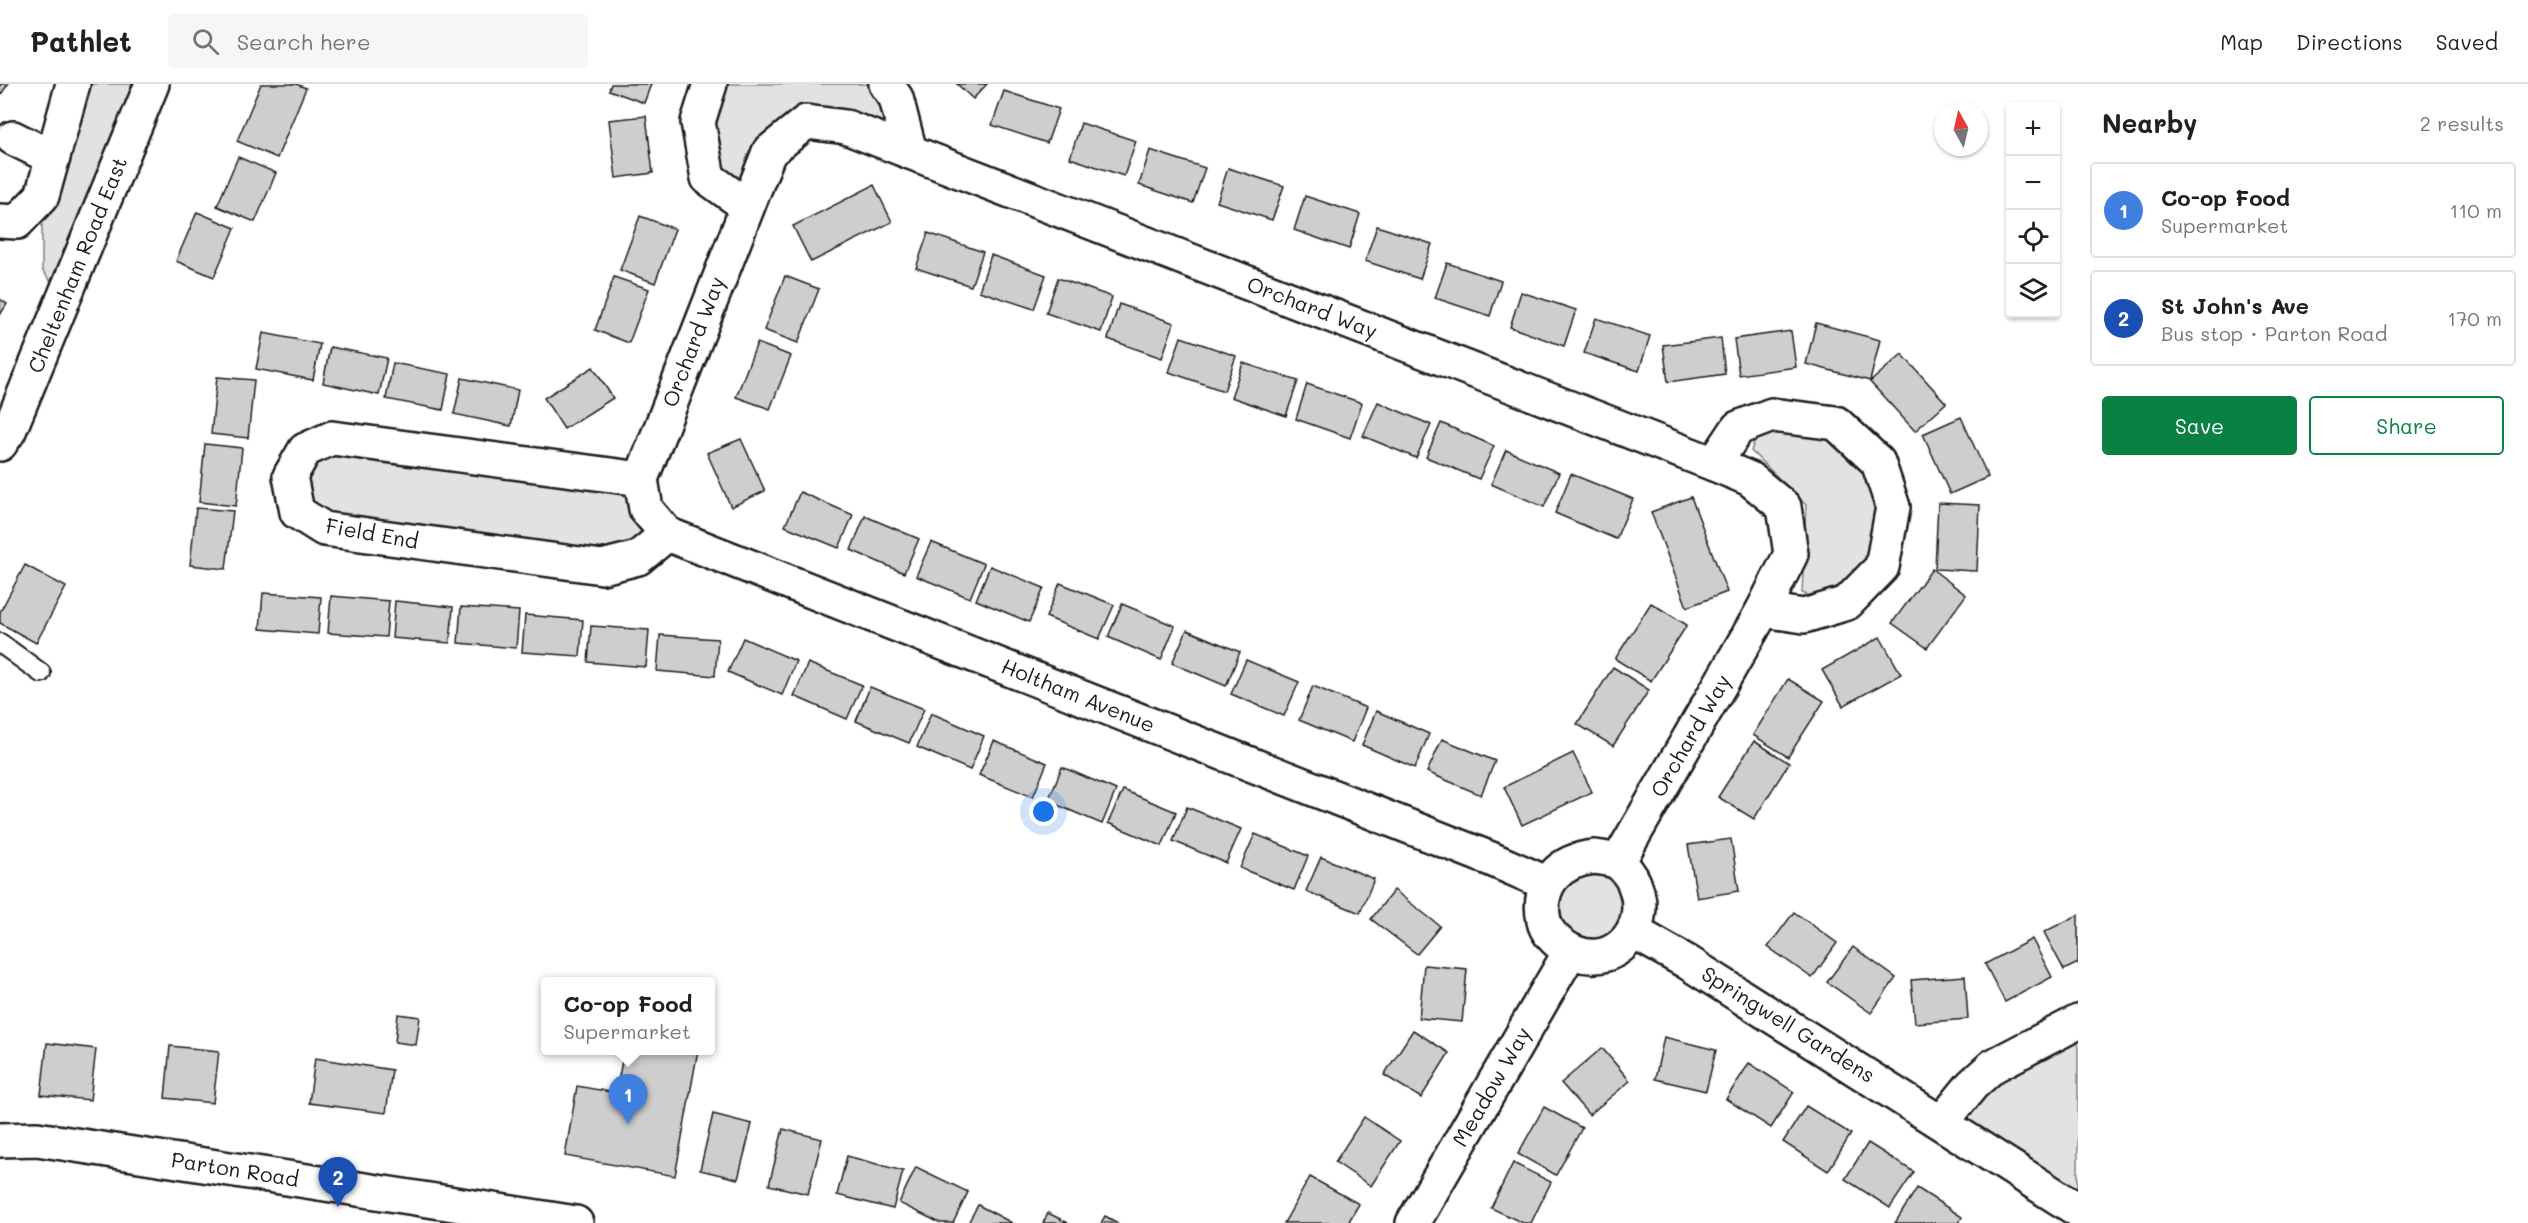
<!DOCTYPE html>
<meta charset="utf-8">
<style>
:root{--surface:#fff;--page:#f6f6f6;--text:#202124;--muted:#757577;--line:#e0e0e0;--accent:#0b8043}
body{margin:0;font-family:Mali,sans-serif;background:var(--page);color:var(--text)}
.controls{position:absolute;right:18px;top:18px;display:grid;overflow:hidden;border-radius:6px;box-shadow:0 2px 4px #0004}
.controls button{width:54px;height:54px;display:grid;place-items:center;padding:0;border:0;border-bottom:2px solid var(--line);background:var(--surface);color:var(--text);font:30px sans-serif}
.compass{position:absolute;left:1934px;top:18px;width:54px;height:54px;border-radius:50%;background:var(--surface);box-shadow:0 2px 4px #0004;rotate:352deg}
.you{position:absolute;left:1044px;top:728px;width:21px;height:21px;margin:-15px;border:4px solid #fff;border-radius:50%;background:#1a73e8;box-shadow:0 0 0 9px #1a73e833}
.badge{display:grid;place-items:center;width:39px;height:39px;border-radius:50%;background:var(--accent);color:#fff;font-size:20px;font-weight:700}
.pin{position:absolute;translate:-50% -50px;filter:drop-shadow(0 2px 3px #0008)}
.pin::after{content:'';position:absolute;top:32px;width:21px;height:18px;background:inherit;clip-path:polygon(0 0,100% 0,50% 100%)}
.popup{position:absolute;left:541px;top:893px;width:174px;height:78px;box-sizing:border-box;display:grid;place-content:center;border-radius:6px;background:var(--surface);filter:drop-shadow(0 2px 4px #0005);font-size:20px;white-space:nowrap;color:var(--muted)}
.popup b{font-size:22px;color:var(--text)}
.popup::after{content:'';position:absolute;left:50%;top:100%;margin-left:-12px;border:12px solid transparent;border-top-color:var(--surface)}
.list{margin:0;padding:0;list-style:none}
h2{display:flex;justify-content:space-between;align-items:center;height:78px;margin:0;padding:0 24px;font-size:26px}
h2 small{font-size:20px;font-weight:400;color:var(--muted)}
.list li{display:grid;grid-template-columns:39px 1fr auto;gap:18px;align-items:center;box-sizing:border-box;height:96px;margin:0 12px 12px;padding:0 12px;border:2px solid var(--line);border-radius:6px}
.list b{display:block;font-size:22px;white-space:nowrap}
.list p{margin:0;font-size:20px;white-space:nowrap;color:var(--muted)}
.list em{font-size:20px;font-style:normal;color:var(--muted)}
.actions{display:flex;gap:12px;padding:18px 24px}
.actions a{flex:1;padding:14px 0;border:2px solid var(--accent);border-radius:6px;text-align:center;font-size:21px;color:var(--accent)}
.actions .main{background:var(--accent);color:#fff}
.icon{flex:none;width:33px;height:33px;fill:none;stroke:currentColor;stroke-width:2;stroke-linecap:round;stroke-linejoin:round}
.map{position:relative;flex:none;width:2078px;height:1139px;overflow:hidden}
header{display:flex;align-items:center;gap:36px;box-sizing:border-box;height:84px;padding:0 30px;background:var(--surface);border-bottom:2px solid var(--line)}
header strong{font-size:28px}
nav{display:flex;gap:33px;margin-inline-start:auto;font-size:21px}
.search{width:420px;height:54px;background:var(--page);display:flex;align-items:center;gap:15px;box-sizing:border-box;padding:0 21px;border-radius:6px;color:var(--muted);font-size:22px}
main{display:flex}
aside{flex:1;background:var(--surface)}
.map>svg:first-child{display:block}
.green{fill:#e2e2e2;stroke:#7f7f7f;stroke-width:1.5}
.building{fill:#cecece;stroke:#1c1c1c;stroke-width:1.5}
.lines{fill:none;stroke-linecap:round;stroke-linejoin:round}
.service-casing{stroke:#1c1c1c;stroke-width:22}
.minor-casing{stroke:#1c1c1c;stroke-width:38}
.tertiary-casing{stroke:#1c1c1c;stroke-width:38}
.secondary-casing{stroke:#1c1c1c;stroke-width:38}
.service{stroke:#fff;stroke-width:18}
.minor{stroke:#fff;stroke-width:33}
.tertiary{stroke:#fff;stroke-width:33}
.secondary{stroke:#fff;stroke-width:33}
.labels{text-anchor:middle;stroke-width:4.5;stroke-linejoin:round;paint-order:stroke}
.street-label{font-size:21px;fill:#1c1c1c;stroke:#fff}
</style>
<header>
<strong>Pathlet</strong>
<div class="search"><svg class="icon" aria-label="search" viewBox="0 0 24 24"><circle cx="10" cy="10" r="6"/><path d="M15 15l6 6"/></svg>Search here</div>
<nav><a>Map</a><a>Directions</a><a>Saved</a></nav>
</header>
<main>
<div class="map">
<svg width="2078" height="1139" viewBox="0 0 2078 1139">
<rect width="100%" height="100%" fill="#fff"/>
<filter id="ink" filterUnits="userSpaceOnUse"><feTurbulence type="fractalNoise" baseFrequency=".0167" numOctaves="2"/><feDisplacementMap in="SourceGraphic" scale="12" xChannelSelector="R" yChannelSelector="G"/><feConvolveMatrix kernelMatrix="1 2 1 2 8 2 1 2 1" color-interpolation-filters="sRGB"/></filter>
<g filter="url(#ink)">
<!-- green -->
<g class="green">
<polygon points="73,0 152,0 65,216 42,186 42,112"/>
<polygon points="710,0 886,0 910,68 806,38 747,122 708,94"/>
<polygon points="1774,345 1828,352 1865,380 1877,424 1865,478 1841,505 1817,515 1802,509 1806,421 1751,367 1757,349"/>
<polygon points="305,366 641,395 667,450 638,474 297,428"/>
<path d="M1590,788l20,4 16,20 -7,32c-5,3 -10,8 -16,10 -36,12 -59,-36 -31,-60 5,-3 13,-5 18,-6z"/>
<polygon points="2078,938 2078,1126 1942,1038"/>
</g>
<!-- building -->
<g class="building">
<polygon points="0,0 8,0 0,12"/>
<polygon points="261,0 296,0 306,4 277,74 237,57"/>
<polygon points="611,0 651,0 644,19 609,6"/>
<polygon points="957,0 987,0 973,15"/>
<polygon points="1004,7 1059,25 1047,59 992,41"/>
<polygon points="646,32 653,89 616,94 609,36"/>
<polygon points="1081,39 1136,57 1124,92 1070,74"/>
<polygon points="1150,66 1205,84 1193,119 1139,101"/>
<polygon points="238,73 276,89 255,138 217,122"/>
<polygon points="1228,84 1284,102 1272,136 1217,118"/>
<polygon points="874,101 892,138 811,178 793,142"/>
<polygon points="1305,112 1360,130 1349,165 1294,146"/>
<polygon points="197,128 235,144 214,193 176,177"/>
<polygon points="640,132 675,145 655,199 620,186"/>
<polygon points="1377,142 1432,160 1420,195 1365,177"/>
<polygon points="928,149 983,168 971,202 916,184"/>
<polygon points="991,171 1046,191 1034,225 979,207"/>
<polygon points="1447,179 1501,197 1490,232 1435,214"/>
<polygon points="785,192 819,205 798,259 764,246"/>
<polygon points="614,193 649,205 629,259 595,246"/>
<polygon points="1058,194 1112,213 1101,248 1046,229"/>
<polygon points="1521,208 1576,226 1564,262 1510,243"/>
<polygon points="0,215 7,220 0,231"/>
<polygon points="1119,220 1174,239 1162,274 1108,255"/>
<polygon points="1596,234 1650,252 1639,287 1584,269"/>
<polygon points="1816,239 1880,256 1870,297 1806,280"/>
<polygon points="1791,247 1796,283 1739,291 1734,255"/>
<polygon points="263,249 320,260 313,296 256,285"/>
<polygon points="1181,253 1236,272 1224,307 1169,288"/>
<polygon points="1721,254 1725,290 1668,298 1663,261"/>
<polygon points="757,259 791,272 770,325 736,313"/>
<polygon points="330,263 387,274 379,311 323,299"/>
<polygon points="1902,270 1946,319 1915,347 1870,298"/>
<polygon points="393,279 450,290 443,326 386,315"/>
<polygon points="1243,279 1298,297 1286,332 1231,313"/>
<polygon points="593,283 613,314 564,345 544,314"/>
<polygon points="217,293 254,296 248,354 211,350"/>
<polygon points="462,294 518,306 511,342 454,330"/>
<polygon points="1307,300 1362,319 1350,354 1296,335"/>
<polygon points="1378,318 1431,341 1416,374 1363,352"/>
<polygon points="1961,333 1988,393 1950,410 1923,350"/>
<polygon points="1441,339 1494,362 1479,395 1426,373"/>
<polygon points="741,355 765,407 731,423 707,369"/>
<polygon points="205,360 242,364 236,422 199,418"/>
<polygon points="1506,366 1559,389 1544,423 1491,400"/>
<polygon points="1571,390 1633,415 1616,455 1555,429"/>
<polygon points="800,408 853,431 839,464 785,442"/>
<polygon points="1691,413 1727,508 1687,523 1651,428"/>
<polygon points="1938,419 1980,421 1977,487 1935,485"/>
<polygon points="196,424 233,427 226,485 190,481"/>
<polygon points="865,432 919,455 904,489 851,466"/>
<polygon points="931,458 984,480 970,514 916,492"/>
<polygon points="25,481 66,503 36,559 0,539 0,528"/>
<polygon points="990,482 1044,504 1029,538 976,516"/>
<polygon points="1932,485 1966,511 1927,564 1892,539"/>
<polygon points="1060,499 1114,521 1099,555 1046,533"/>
<polygon points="263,509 321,513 318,550 260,545"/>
<polygon points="331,512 389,517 386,553 328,549"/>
<polygon points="395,517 453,523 450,559 392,554"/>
<polygon points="1651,519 1687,541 1651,597 1615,575"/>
<polygon points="1122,520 1175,542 1161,576 1108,553"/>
<polygon points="461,523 519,527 516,564 458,559"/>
<polygon points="525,531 583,536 580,572 522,568"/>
<polygon points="591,542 649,546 646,583 588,578"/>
<polygon points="1187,546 1240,568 1226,602 1172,579"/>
<polygon points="660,551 718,555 715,592 657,587"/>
<polygon points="1880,553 1901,590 1843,622 1822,586"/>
<polygon points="743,554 796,577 782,611 728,588"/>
<polygon points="1246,576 1299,598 1284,632 1231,610"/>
<polygon points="808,579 862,601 847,635 794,612"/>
<polygon points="1613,583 1649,606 1613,662 1577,640"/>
<polygon points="1788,595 1824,617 1788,673 1753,651"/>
<polygon points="1313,602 1366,624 1352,658 1299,636"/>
<polygon points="870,603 924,625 909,659 856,637"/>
<polygon points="1376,627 1429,650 1415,684 1362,661"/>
<polygon points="931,629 984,652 970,686 917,663"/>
<polygon points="1442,655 1495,677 1481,711 1427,688"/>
<polygon points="994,657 1047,679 1033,713 979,691"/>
<polygon points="1754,657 1789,679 1754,735 1718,713"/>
<polygon points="1573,669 1592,708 1522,741 1504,703"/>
<polygon points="1062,683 1116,706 1102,740 1048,717"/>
<polygon points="1123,706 1176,728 1162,762 1108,739"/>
<polygon points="1187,723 1241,745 1226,779 1173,757"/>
<polygon points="1255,750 1308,772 1294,806 1240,784"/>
<polygon points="1731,755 1739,807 1697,814 1688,761"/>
<polygon points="1321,773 1374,795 1360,829 1306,807"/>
<polygon points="1394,806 1440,842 1417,870 1371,835"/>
<polygon points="1794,828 1837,859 1812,894 1768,863"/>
<polygon points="2078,831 2078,879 2064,886 2044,848"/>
<polygon points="2032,855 2052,893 2005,918 1985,880"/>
<polygon points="1853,863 1896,894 1871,929 1827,898"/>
<polygon points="1424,881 1467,885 1462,938 1419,934"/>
<polygon points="1965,892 1968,935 1915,939 1911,896"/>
<polygon points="398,930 420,933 416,961 395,958"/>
<polygon points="1413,946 1449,969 1421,1014 1384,991"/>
<polygon points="1664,953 1716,966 1706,1007 1655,995"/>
<polygon points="47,959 96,965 90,1016 41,1011"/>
<polygon points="170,962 219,967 213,1019 165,1014"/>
<polygon points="1602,964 1630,997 1589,1031 1561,999"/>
<polygon points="624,966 698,966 675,1092 565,1072 577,1002 616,1009"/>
<polygon points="315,974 392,986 386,1029 309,1019"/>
<polygon points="1749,979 1794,1008 1771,1044 1726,1015"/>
<polygon points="1806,1022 1851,1050 1828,1087 1783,1058"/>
<polygon points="1544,1023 1582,1044 1556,1091 1518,1070"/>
<polygon points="713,1030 752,1040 738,1095 700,1086"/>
<polygon points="1364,1033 1400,1057 1371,1102 1335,1078"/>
<polygon points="783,1045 822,1055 808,1110 769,1101"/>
<polygon points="1868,1059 1914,1088 1890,1124 1845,1095"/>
<polygon points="847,1072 903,1087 893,1125 837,1111"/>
<polygon points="1513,1079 1551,1098 1531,1139 1523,1139 1491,1124"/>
<polygon points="916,1083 968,1108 953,1139 940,1139 899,1119"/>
<polygon points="1310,1093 1359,1120 1348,1139 1284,1139"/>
<polygon points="1917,1104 1962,1133 1959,1139 1895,1139"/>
<polygon points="978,1121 1012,1139 968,1139"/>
<polygon points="1048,1129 1068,1139 1043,1139"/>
<polygon points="1105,1132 1118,1139 1101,1139"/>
</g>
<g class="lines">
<defs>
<polyline id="service" points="0,559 41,589"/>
<g id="minor">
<polyline points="710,0 698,38 708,94 747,122"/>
<polyline points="886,0 896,14 910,68"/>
<polyline points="13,54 53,74"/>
<polyline points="0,137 17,138 42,112 73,0"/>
<polyline points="1714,380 1738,344 1772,331 1836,339 1878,378 1893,423 1882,483 1847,519 1804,532 1763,526"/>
<polyline points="641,395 769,68 806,38 846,43 1714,380 1750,395 1784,423 1791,470 1763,526 1618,778"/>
<polyline points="641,395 646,425 667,450 1491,775 1546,799"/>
<polyline points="641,395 332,354 305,366 290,392 297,428 324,445 602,483 638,474 667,450"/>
<path d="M1595,773c7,1 16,2 22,5 7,4 14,14 17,21 21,49 -28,94 -71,63 -8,-6 -17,-15 -19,-25 -8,-37 16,-61 51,-64z"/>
<polyline points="1634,848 1687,878 2078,1126"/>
<polyline points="1942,1038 1972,1001 1993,982 2078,938"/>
<polyline points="1413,1139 1570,868"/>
</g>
<polyline id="tertiary" points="0,1056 37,1055 576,1139"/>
<polyline id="secondary" points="0,360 9,347 152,0"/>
</defs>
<!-- service casing -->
<use href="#service" class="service-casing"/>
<!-- minor casing -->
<use href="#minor" class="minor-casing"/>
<!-- tertiary casing -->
<use href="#tertiary" class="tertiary-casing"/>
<!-- secondary casing -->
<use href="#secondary" class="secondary-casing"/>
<!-- service -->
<use href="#service" class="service"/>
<!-- minor -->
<use href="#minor" class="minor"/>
<!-- tertiary -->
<use href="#tertiary" class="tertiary"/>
<!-- secondary -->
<use href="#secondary" class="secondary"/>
</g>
</g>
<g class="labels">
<!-- street labels -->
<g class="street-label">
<text transform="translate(78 181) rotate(-68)" y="7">Cheltenham Road East</text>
<text transform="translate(1312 224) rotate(21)" y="7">Orchard Way</text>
<text transform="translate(694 258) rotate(-69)" y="7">Orchard Way</text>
<text transform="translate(372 450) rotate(10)" y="7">Field End</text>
<text transform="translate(1078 612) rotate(22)" y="7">Holtham Avenue</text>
<text transform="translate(1691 652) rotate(-60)" y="7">Orchard Way</text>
<text transform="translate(1788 941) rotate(32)" y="7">Springwell Gardens</text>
<text transform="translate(1492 1003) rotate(-60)" y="7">Meadow Way</text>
<text transform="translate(235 1086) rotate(9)" y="7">Parton Road</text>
</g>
</g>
</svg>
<div class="controls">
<button>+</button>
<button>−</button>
<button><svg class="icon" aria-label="locate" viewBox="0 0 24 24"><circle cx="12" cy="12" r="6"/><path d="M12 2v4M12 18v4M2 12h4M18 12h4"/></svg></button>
<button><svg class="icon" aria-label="layers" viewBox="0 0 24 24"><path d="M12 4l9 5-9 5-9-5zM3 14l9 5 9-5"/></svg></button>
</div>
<svg class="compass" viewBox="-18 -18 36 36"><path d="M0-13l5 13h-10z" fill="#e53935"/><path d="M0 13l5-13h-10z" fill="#757577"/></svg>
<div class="you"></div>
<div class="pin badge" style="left:628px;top:1040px;background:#3f7fe0">1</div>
<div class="popup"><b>Co-op Food</b>Supermarket</div>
<div class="pin badge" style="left:338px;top:1123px;background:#1a4fb4">2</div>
</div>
<aside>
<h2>Nearby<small>2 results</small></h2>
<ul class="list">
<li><span class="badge" style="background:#3f7fe0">1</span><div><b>Co-op Food</b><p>Supermarket</p></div><em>110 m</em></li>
<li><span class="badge" style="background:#1a4fb4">2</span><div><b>St John's Ave</b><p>Bus stop · Parton Road</p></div><em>170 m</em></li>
</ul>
<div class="actions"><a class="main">Save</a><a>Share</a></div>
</aside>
</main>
